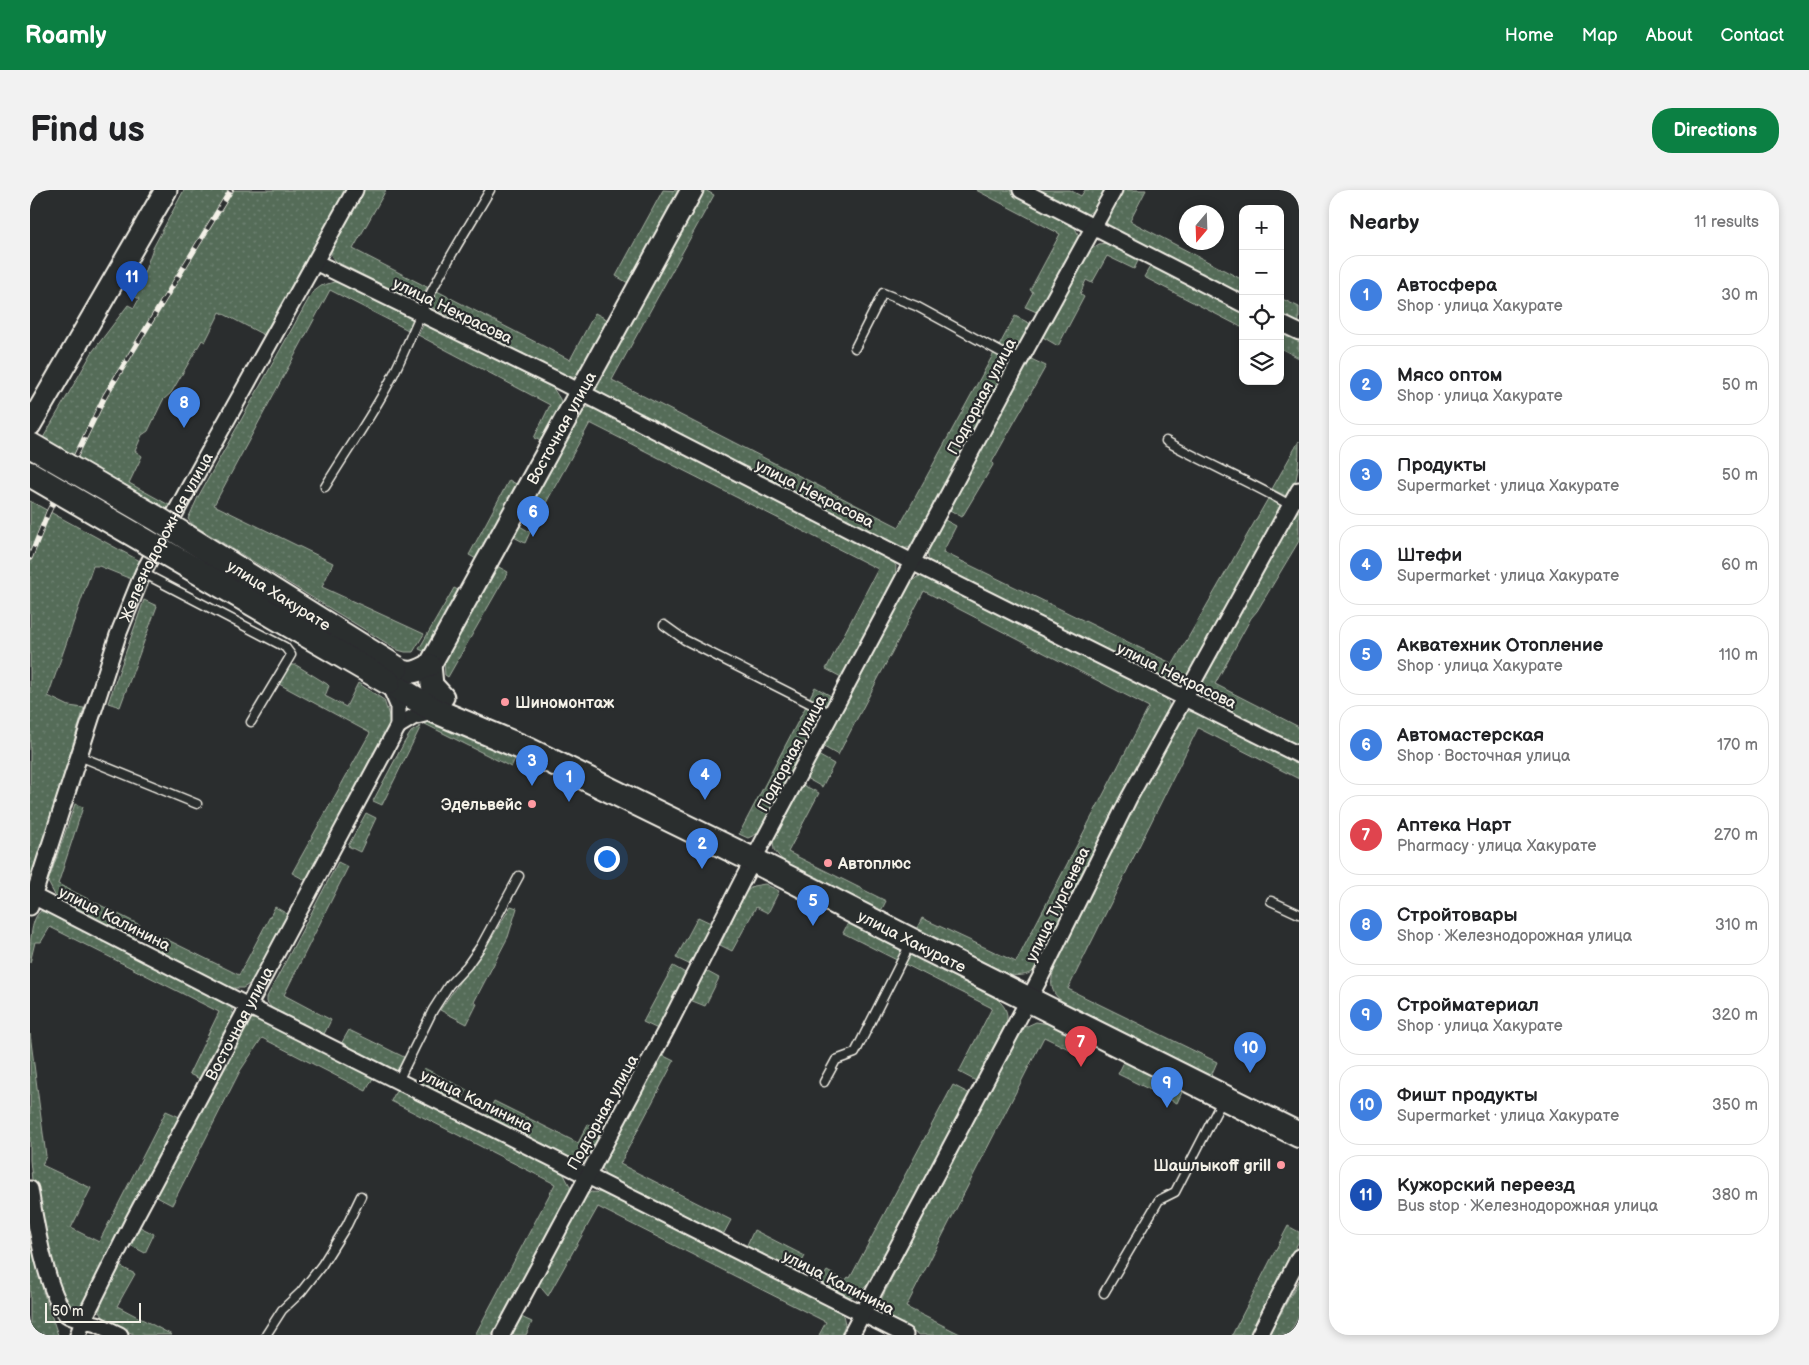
<!DOCTYPE html>
<meta charset="utf-8">
<style>
:root{--surface:#fff;--page:#f2f2f2;--text:#202124;--muted:#757577;--line:#e0e0e0;--accent:#0b8043}
body{margin:0;font-family:"Balsamiq Sans",sans-serif;background:var(--page);color:var(--text)}
.controls{position:absolute;right:15px;top:15px;display:grid;overflow:hidden;border-radius:10px;box-shadow:0 2px 8px #0003}
.controls button{width:45px;height:45px;display:grid;place-items:center;padding:0;border:0;border-bottom:1px solid var(--line);background:var(--surface);color:var(--text);font:25px sans-serif}
.compass{position:absolute;left:1149px;top:15px;width:45px;height:45px;border-radius:50%;background:var(--surface);box-shadow:0 2px 8px #0003;rotate:199deg}
.scale{position:absolute;left:15px;bottom:12px;width:96px;box-sizing:border-box;padding-left:5px;border:2px solid #f4f1e8;border-top:0;font-size:14px;line-height:18px;white-space:nowrap;color:#f4f1e8;-webkit-text-stroke:4px #2a2d2e;paint-order:stroke}
.you{position:absolute;left:576px;top:668px;width:18px;height:18px;margin:-12px;border:4px solid #fff;border-radius:50%;background:#1a73e8;box-shadow:0 0 0 8px #1a73e833}
.badge{display:grid;place-items:center;width:32px;height:32px;border-radius:50%;background:var(--accent);color:#fff;font-size:16px;font-weight:700}
.pin{position:absolute;translate:-50% -41px;filter:drop-shadow(0 1px 2px #0008)}
.pin::after{content:'';position:absolute;top:26px;width:18px;height:15px;background:inherit;clip-path:polygon(0 0,100% 0,50% 100%)}
.list{margin:0;padding:0;list-style:none}
h2{display:flex;justify-content:space-between;align-items:center;height:65px;margin:0;padding:0 20px;font-size:21px}
h2 small{font-size:16px;font-weight:400;color:var(--muted)}
.list li{display:grid;grid-template-columns:32px 1fr auto;gap:15px;align-items:center;box-sizing:border-box;height:80px;margin:0 10px 10px;padding:0 10px;border:1px solid var(--line);border-radius:20px}
.list b{display:block;font-size:19px;white-space:nowrap}
.list p{margin:0;font-size:16px;white-space:nowrap;color:var(--muted)}
.list em{font-size:16px;font-style:normal;color:var(--muted)}
.icon{flex:none;width:28px;height:28px;fill:none;stroke:currentColor;stroke-width:2;stroke-linecap:round;stroke-linejoin:round}
.map{position:relative;flex:none;width:1269px;height:1145px;overflow:hidden;border-radius:20px}
header{display:flex;align-items:center;gap:30px;box-sizing:border-box;height:70px;padding:0 25px;background:var(--accent);color:#fff}
header strong{font-size:24px}
nav{display:flex;gap:28px;margin-inline-start:auto;font-size:18px}
.intro{display:flex;align-items:center;justify-content:space-between;box-sizing:border-box;height:120px;padding:0 30px}
h1{margin:0;font-size:35px}
.button{padding:12px 22px;border-radius:20px;background:var(--accent);color:#fff;font-size:18px;font-weight:700}
main{display:flex;gap:30px;padding:0 30px}
aside{flex:1;background:var(--surface);border-radius:20px;box-shadow:0 2px 8px #0003}
.map>svg:first-child{display:block}
.grass{fill:url(#grass-dots);stroke:#a4aea0}
.lines{fill:none;stroke-linecap:round;stroke-linejoin:round}
.lane-casing{stroke:#f4f1e8;stroke-width:11}
.street-casing{stroke:#f4f1e8;stroke-width:19}
.secondary-casing{stroke:#f4f1e8;stroke-width:25}
.primary-casing{stroke:#f4f1e8;stroke-width:28}
.lane{stroke:#2a2d2e;stroke-width:8}
.street{stroke:#2a2d2e;stroke-width:15}
.secondary{stroke:#2a2d2e;stroke-width:21}
.primary{stroke:#2a2d2e;stroke-width:24}
.rail-casing{stroke:#f4f1e8;stroke-width:5.5}
.rail{stroke:#2a2d2e;stroke-width:4;stroke-dasharray:11;stroke-linecap:butt}
.primary-bridge-casing{stroke:#f4f1e8;stroke-width:28;stroke-linecap:butt}
.primary-bridge{stroke:#2a2d2e;stroke-width:24}
.poi-dot{fill:#ff9aa2;stroke:#2a2d2e;stroke-width:2}
.labels{text-anchor:middle;stroke-width:4.5;stroke-linejoin:round;paint-order:stroke}
.street-label{font-size:16px;fill:#f4f1e8;stroke:#2a2d2e}
.poi-label{font-size:16px;font-weight:bold;fill:#f4f1e8;stroke:#2a2d2e;text-anchor:start}
</style>
<header>
<strong>Roamly</strong>
<nav><a>Home</a><a>Map</a><a>About</a><a>Contact</a></nav>
</header>
<div class="intro"><h1>Find us</h1><a class="button">Directions</a></div>
<main>
<div class="map">
<svg width="1269" height="1145" viewBox="0 0 1269 1145">
<defs>
<pattern id="grass-dots" width="8" height="8" patternUnits="userSpaceOnUse" patternTransform="scale(1.25)"><rect width="8" height="8" fill="#556c59"/><path d="M2 2h.1M6 6h.1" fill="none" stroke="#6e8171" stroke-width="1.8" stroke-linecap="round"/></pattern>
</defs>
<rect width="100%" height="100%" fill="#2a2d2e"/>
<filter id="ink" filterUnits="userSpaceOnUse"><feTurbulence type="fractalNoise" baseFrequency=".02" numOctaves="2"/><feDisplacementMap in="SourceGraphic" scale="10" xChannelSelector="R" yChannelSelector="G"/><feConvolveMatrix kernelMatrix="1 2 1 2 8 2 1 2 1" color-interpolation-filters="sRGB"/></filter>
<g filter="url(#ink)">
<!-- grass -->
<g class="grass">
<polygon points="154,0 317,0 234,145 190,122 175,152 172,150 141,203 133,210 118,241 112,245 105,261 112,266 99,293 139,315 137,319 13,248 63,161 98,115 104,118 109,109 104,106 109,97 123,58"/>
<path d="M332,0h24l-33,59 74,38 -8,16 -84,-42c-2,-2 -3,-4 -4,-6 -2,-13 24,-53 31,-65z"/>
<polygon points="633,0 652,1 600,94 586,86"/>
<polygon points="671,0 675,0 684,5 582,190 869,337 964,163 984,173 885,355 878,358 869,359 566,204 564,196"/>
<polygon points="946,0 982,0 1043,34 1049,46 1049,51 1009,123 995,117 1003,102 1000,100 1030,44"/>
<polygon points="1004,0 1040,0 1051,6 1055,0 1076,0 1065,19 1055,26"/>
<polygon points="1092,0 1116,0 1100,31 1213,90 1213,102 1211,105 1081,42 1076,31"/>
<polygon points="1078,53 1109,69 1104,79 1077,66 1062,93 1056,90 1050,104 1054,107 1028,156 1011,146 1060,60 1069,54"/>
<polygon points="1121,75 1213,122 1213,138 1114,87"/>
<polygon points="304,92 310,92 387,130 382,142 300,100 184,315 303,373 292,397 394,444 383,462 375,462 368,460 162,334 158,329 168,307 282,103 291,96"/>
<polygon points="407,101 540,170 565,123 580,131 551,183 545,187 539,187 399,116"/>
<polygon points="1250,108 1269,117 1269,135 1250,126"/>
<polygon points="985,126 1005,136 989,165 969,156"/>
<polygon points="394,134 523,198 530,209 532,217 515,253 504,248 520,215 388,145"/>
<polygon points="1250,141 1269,151 1269,168 1250,158"/>
<polygon points="999,168 1016,176 962,272 963,275 932,327 918,319"/>
<polygon points="554,217 567,218 860,368 866,376 865,387 813,488 796,479 848,379 560,233 506,331 493,324 550,219"/>
<path d="M1269,251c0,18 0,43 -11,56l-16,-8z"/>
<polygon points="479,290 490,296 450,371 439,365"/>
<path d="M1239,307l13,8v5l-97,170c-8,7 -12,4 -21,0l-233,-116c-10,-15 4,-32 12,-45l13,7 -13,26 230,112z"/>
<polygon points="0,311 110,371 101,389 69,376 63,376 18,506 39,516 54,518 0,696"/>
<path d="M1267,321h2v30l-42,70 -6,7 -36,66 84,43v21l-93,-47c-6,-5 -8,-9 -7,-17l39,-72z"/>
<polygon points="488,335 500,342 495,353 482,346"/>
<polygon points="465,375 478,382 418,487 415,485 414,473"/>
<path d="M893,385l241,120 5,9v5l-55,104 -76,153c-8,10 -16,10 -29,9l-92,-47 5,-10 94,44 133,-255 -225,-116 -86,164 -16,-9 86,-161 9,-8z"/>
<polygon points="424,398 432,402 400,464 389,459"/>
<polygon points="114,410 127,416 90,517 78,513"/>
<polygon points="261,475 266,475 297,494 299,496 295,506 316,517 328,493 354,510 360,529 359,537 277,691 262,683 340,543 249,494 256,480"/>
<polygon points="785,497 801,506 795,518 779,509"/>
<polygon points="776,516 790,523 729,643 718,648 709,644"/>
<path d="M1167,521l102,50v18l-101,-51 -130,261 149,73 -6,14 -149,-75c-15,-11 -11,-24 -5,-39 40,-83 81,-166 125,-247l5,-3z"/>
<polygon points="396,529 405,531 485,569 481,577 389,531"/>
<polygon points="391,536 352,615 343,611 374,553 381,542"/>
<polygon points="788,565 804,574 792,597 776,588"/>
<polygon points="773,595 789,603 758,662 856,711 851,721 753,671 744,660 743,651"/>
<polygon points="45,614 53,617 28,694 110,735 104,748 27,709 18,692"/>
<polygon points="336,623 346,628 330,662 318,656"/>
<polygon points="308,672 318,677 254,805 301,830 294,844 288,844 245,822 237,812 237,807"/>
<polygon points="735,694 749,701 738,723 726,717 702,761 690,755 716,702 723,696"/>
<polygon points="481,716 487,718 478,747 444,812 447,814 437,834 410,820 433,787 450,767"/>
<polygon points="245,717 259,725 224,791 213,798 202,798 126,760 132,747 209,785"/>
<path d="M11,721l8,2 180,91 3,5 2,8 -32,63 -13,-6 30,-62 -169,-85 -9,15h-6l-5,21c0,-15 0,-45 11,-52z"/>
<polygon points="668,727 683,734 663,776 646,768"/>
<path d="M818,733l149,76c8,7 12,14 9,24l-30,58 -17,-9 33,-64 -149,-75z"/>
<polygon points="643,776 659,785 630,840 613,832"/>
<polygon points="676,781 689,788 675,816 660,810"/>
<polygon points="232,828 344,886 336,901 232,848 210,881 142,1015 123,1005 220,829"/>
<polygon points="1006,832 1020,834 1050,850 1043,861 1014,847 876,1117 932,1145 889,1145 854,1127 850,1118 850,1112 899,1014 990,844 995,837"/>
<polygon points="319,840 374,867 366,883 311,854"/>
<polygon points="0,844 16,966 12,975 61,998 41,1038 69,1052 136,921 152,928 80,1059 50,1123 39,1121 22,1086 2,990 0,970"/>
<path d="M630,864l14,7 -54,103 111,56 -8,15 -111,-54c-7,-5 -9,-8 -10,-16z"/>
<polygon points="1095,870 1153,900 1147,913 1088,884"/>
<polygon points="394,878 437,900 430,913 387,893"/>
<polygon points="923,895 940,904 841,1091 831,1101 820,1107 790,1092 797,1081 815,1091 818,1087 820,1088"/>
<polygon points="373,900 532,981 540,996 540,1004 465,1145 445,1145 525,994 361,911 366,901"/>
<path d="M464,911l84,42 10,-19 17,8c-7,13 -13,33 -32,30l-88,-44z"/>
<polygon points="561,1002 575,1003 812,1120 815,1134 811,1145 789,1145 796,1132 568,1017 518,1106 507,1093 557,1005"/>
<polygon points="0,1035 13,1101 28,1145 0,1145"/>
<polygon points="108,1036 124,1044 115,1063 98,1054"/>
<polygon points="1258,1036 1269,1042 1269,1051 1220,1145 1202,1145"/>
<polygon points="724,1040 775,1066 767,1081 716,1057"/>
<polygon points="86,1074 105,1084 87,1116 142,1145 105,1145 76,1131 70,1122 70,1107"/>
<polygon points="1269,1090 1269,1126 1259,1145 1239,1145"/>
<polygon points="489,1126 502,1132 496,1145 478,1145"/>
</g>
<g class="lines">
<defs>
<g id="lane">
<polyline points="825,158 853,103 886,116 989,172"/>
<path d="M1136,251c41,23 84,41 124,64"/>
<path d="M295,297c21,-35 45,-68 64,-104 14,-26 24,-54 37,-80 18,-39 42,-75 64,-113"/>
<polyline points="113,383 255,457 261,465 221,532"/>
<polyline points="634,435 655,450 801,524"/>
<polyline points="49,566 167,614"/>
<polyline points="1241,711 1269,724"/>
<polyline points="368,891 403,820 419,795 437,776 451,756 489,686"/>
<polyline points="794,892 806,870 825,863 880,754"/>
<polyline points="1074,1103 1129,1010 1145,1002 1193,909"/>
<polyline points="236,1145 252,1120 271,1102 292,1075 317,1035 331,1006"/>
</g>
<g id="street">
<polyline points="991,0 1213,114"/>
<polyline points="285,72 525,189 882,372 1269,565"/>
<polyline points="1250,133 1269,142"/>
<polyline points="368,536 383,527 406,521"/>
<polyline points="3,706 218,816 875,1145"/>
<path id="s1" d="M0,717l88,-272 25,-62 43,-80 169,-303"/>
<path d="M0,999c5,31 16,102 36,125 3,3 12,5 17,7l-5,14"/>
<path id="s2" d="M90,1145l-23,-11 -14,-3 49,-98 266,-497v-21l-10,-23"/>
<polyline points="472,1145 636,840 712,691 989,172 1084,0"/>
<polyline points="821,1145 1010,788 1099,608 1269,300"/>
<polyline points="1229,1145 1269,1067"/>
</g>
<g id="secondary">
<polyline points="0,235 136,0"/>
<path id="s3" d="M400,475l262,-475"/>
<polyline points="400,475 402,495 413,507"/>
<path d="M369,480c12,5 20,1 31,-5"/>
</g>
<g id="primary">
<path id="s4" d="M358,492l48,29 90,38 227,111 159,81 387,194"/>
</g>
</defs>
<!-- lane casing -->
<use href="#lane" class="lane-casing"/>
<!-- street casing -->
<use href="#street" class="street-casing"/>
<!-- secondary casing -->
<use href="#secondary" class="secondary-casing"/>
<!-- primary casing -->
<use href="#primary" class="primary-casing"/>
<!-- lane -->
<use href="#lane" class="lane"/>
<!-- street -->
<use href="#street" class="street"/>
<!-- secondary -->
<use href="#secondary" class="secondary"/>
<!-- primary -->
<use href="#primary" class="primary"/>
<defs>
<polyline id="rail" points="0,368 18,323 75,206 201,0"/>
</defs>
<!-- rail casing -->
<use href="#rail" class="rail-casing"/>
<!-- rail -->
<use href="#rail" class="rail"/>
<defs>
<g id="primary-bridge">
<path id="s5" d="M0,255l126,73 240,150"/>
<polyline points="0,284 358,492"/>
</g>
</defs>
<!-- primary-bridge casing -->
<use href="#primary-bridge" class="primary-bridge-casing"/>
<!-- primary-bridge -->
<use href="#primary-bridge" class="primary-bridge"/>
</g>
</g>
<!-- markers -->
<g class="poi-dot">
<circle cx="475" cy="512" r="5"/>
<circle cx="502" cy="614" r="5"/>
<circle cx="798" cy="673" r="5"/>
<circle cx="1251" cy="975" r="5"/>
</g>
<g class="labels">
<!-- street labels -->
<g class="street-label">
<text transform="translate(423 120) rotate(26)" y="6">улица Некрасова</text>
<text transform="translate(951 206) rotate(-62)" y="6">Подгорная улица</text>
<text dy="6" stroke="none"><textPath href="#s3" startOffset="271">Восточная улица</textPath></text>
<text transform="translate(785 303) rotate(27)" y="6">улица Некрасова</text>
<text dy="6" stroke="none"><textPath href="#s1" startOffset="395">Железнодорожная улица</textPath></text>
<text dy="6" stroke="none"><textPath href="#s5" startOffset="291">улица Хакурате</textPath></text>
<text transform="translate(1147 485) rotate(26)" y="6">улица Некрасова</text>
<text transform="translate(761 563) rotate(-62)" y="6">Подгорная улица</text>
<text transform="translate(1027 714) rotate(-64)" y="6">улица Тургенева</text>
<text transform="translate(85 728) rotate(27)" y="6">улица Калинина</text>
<text dy="6" stroke="none"><textPath href="#s4" startOffset="585">улица Хакурате</textPath></text>
<text dy="6" stroke="none"><textPath href="#s2" startOffset="376">Восточная улица</textPath></text>
<text transform="translate(447 910) rotate(26)" y="6">улица Калинина</text>
<text transform="translate(572 922) rotate(-61)" y="6">Подгорная улица</text>
<text transform="translate(809 1092) rotate(27)" y="6">улица Калинина</text>
</g>
<!-- poi labels -->
<g class="poi-label">
<text x="485" y="518">Шиномонтаж</text>
<text x="492" y="620" text-anchor="end">Эдельвейс</text>
<text x="808" y="679">Автоплюс</text>
<text x="1241" y="981" text-anchor="end">Шашлыкоff grill</text>
</g>
</g>
</svg>
<div class="controls">
<button>+</button>
<button>−</button>
<button><svg class="icon" aria-label="locate" viewBox="0 0 24 24"><circle cx="12" cy="12" r="6"/><path d="M12 2v4M12 18v4M2 12h4M18 12h4"/></svg></button>
<button><svg class="icon" aria-label="layers" viewBox="0 0 24 24"><path d="M12 4l9 5-9 5-9-5zM3 14l9 5 9-5"/></svg></button>
</div>
<svg class="compass" viewBox="-18 -18 36 36"><path d="M0-13l5 13h-10z" fill="#e53935"/><path d="M0 13l5-13h-10z" fill="#757577"/></svg>
<div class="scale">50 m</div>
<div class="you"></div>
<div class="pin badge" style="left:539px;top:612px;background:#3f7fe0">1</div>
<div class="pin badge" style="left:672px;top:679px;background:#3f7fe0">2</div>
<div class="pin badge" style="left:502px;top:596px;background:#3f7fe0">3</div>
<div class="pin badge" style="left:675px;top:610px;background:#3f7fe0">4</div>
<div class="pin badge" style="left:783px;top:736px;background:#3f7fe0">5</div>
<div class="pin badge" style="left:503px;top:347px;background:#3f7fe0">6</div>
<div class="pin badge" style="left:1051px;top:877px;background:#e0444e">7</div>
<div class="pin badge" style="left:154px;top:238px;background:#3f7fe0">8</div>
<div class="pin badge" style="left:1137px;top:918px;background:#3f7fe0">9</div>
<div class="pin badge" style="left:1220px;top:883px;background:#3f7fe0">10</div>
<div class="pin badge" style="left:102px;top:112px;background:#1a4fb4">11</div>
</div>
<aside>
<h2>Nearby<small>11 results</small></h2>
<ul class="list">
<li><span class="badge" style="background:#3f7fe0">1</span><div><b>Автосфера</b><p>Shop · улица Хакурате</p></div><em>30 m</em></li>
<li><span class="badge" style="background:#3f7fe0">2</span><div><b>Мясо оптом</b><p>Shop · улица Хакурате</p></div><em>50 m</em></li>
<li><span class="badge" style="background:#3f7fe0">3</span><div><b>Продукты</b><p>Supermarket · улица Хакурате</p></div><em>50 m</em></li>
<li><span class="badge" style="background:#3f7fe0">4</span><div><b>Штефи</b><p>Supermarket · улица Хакурате</p></div><em>60 m</em></li>
<li><span class="badge" style="background:#3f7fe0">5</span><div><b>Акватехник Отопление</b><p>Shop · улица Хакурате</p></div><em>110 m</em></li>
<li><span class="badge" style="background:#3f7fe0">6</span><div><b>Автомастерская</b><p>Shop · Восточная улица</p></div><em>170 m</em></li>
<li><span class="badge" style="background:#e0444e">7</span><div><b>Аптека Нарт</b><p>Pharmacy · улица Хакурате</p></div><em>270 m</em></li>
<li><span class="badge" style="background:#3f7fe0">8</span><div><b>Стройтовары</b><p>Shop · Железнодорожная улица</p></div><em>310 m</em></li>
<li><span class="badge" style="background:#3f7fe0">9</span><div><b>Стройматериал</b><p>Shop · улица Хакурате</p></div><em>320 m</em></li>
<li><span class="badge" style="background:#3f7fe0">10</span><div><b>Фишт продукты</b><p>Supermarket · улица Хакурате</p></div><em>350 m</em></li>
<li><span class="badge" style="background:#1a4fb4">11</span><div><b>Кужорский переезд</b><p>Bus stop · Железнодорожная улица</p></div><em>380 m</em></li>
</ul>
</aside>
</main>
